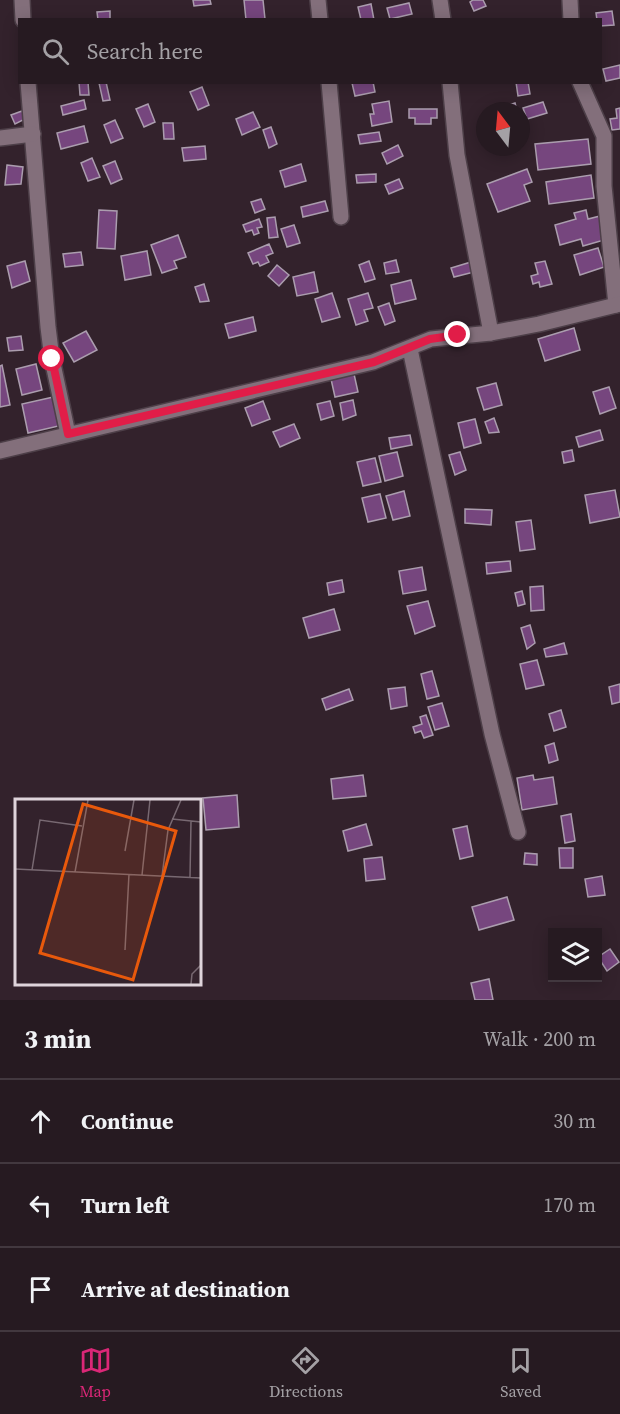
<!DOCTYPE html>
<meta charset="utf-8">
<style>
:root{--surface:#261a21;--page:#32272e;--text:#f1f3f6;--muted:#a4a1a5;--line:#42383f;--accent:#db2777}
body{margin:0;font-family:"Source Serif 4",serif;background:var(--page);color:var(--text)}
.controls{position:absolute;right:18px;bottom:18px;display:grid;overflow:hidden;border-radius:0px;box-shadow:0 3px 15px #0003}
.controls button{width:54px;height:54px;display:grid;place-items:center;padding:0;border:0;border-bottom:2px solid var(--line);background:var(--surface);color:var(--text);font:30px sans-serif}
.compass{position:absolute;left:476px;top:102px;width:54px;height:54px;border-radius:50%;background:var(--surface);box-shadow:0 3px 15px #0003;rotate:344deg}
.stop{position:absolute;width:18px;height:18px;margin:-14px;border:4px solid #e11d48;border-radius:50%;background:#fff}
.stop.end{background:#e11d48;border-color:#fff;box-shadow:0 2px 6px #0008}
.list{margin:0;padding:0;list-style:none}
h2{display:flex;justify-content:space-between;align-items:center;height:78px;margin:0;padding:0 24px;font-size:26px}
h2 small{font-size:20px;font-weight:400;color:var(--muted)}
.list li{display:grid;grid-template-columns:39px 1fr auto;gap:18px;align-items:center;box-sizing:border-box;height:84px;padding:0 24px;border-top:2px solid var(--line)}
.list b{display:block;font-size:22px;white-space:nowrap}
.list em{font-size:20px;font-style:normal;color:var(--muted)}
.icon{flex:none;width:33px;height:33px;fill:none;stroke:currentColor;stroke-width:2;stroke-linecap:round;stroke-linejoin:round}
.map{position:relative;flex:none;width:620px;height:1000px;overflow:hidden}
.search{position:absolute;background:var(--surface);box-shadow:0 3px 15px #0003;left:18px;right:18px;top:18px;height:66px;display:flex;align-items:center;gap:15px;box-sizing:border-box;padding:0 21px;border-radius:0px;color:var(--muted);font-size:22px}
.sheet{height:330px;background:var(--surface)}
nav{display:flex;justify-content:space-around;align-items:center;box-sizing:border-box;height:84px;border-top:2px solid var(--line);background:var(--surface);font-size:16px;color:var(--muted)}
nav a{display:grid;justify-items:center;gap:3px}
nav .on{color:var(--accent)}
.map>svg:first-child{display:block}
.building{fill:#76467e;stroke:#ab9dae;stroke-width:1.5}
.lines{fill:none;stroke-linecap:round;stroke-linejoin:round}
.minor-casing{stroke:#4d3f48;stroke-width:18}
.minor{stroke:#836f7b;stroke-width:15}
.route{stroke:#e11d48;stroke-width:8}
.inset-road{fill:none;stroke:#786972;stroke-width:1.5}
.view{fill:#e8590c;fill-opacity:0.15;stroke:#e8590c;stroke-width:3}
.inset-edge{fill:none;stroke:#dfd4db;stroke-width:3}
</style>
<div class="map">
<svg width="620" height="1000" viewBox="0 0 620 1000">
<rect width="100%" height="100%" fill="#33222c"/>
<!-- building -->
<g class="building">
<polygon points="193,0 210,0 211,4 194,6"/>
<polygon points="244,0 263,0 265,19 246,20"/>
<polygon points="473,0 483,0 486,6 474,11 470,2"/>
<polygon points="409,3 412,14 390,19 387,8"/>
<polygon points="371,4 374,20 361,20 358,7"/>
<polygon points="110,11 110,20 98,20 97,12"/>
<polygon points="612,11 614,25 600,26 600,20 597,20 596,13"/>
<polygon points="620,65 620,78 606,81 603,69"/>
<polygon points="79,82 88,82 89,95 80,95"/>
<polygon points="106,82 110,100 103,101 99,83"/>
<polygon points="373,82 375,92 355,96 352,83"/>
<polygon points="516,82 528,82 530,94 518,96"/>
<polygon points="202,87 209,105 198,110 190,92"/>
<polygon points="84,100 86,109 63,115 61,106"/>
<polygon points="389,101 392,122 372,126 370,114 374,114 372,104"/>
<polygon points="543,102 547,113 527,119 523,108"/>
<polygon points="515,103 517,111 498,111 497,109"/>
<polygon points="148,104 155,122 144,127 136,109"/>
<polygon points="620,108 620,129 612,130 610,119 617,118 616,109"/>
<polygon points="409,109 437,109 437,118 431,118 431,124 415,124 415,118 409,118"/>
<polygon points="22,111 25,119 15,124 11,115"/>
<polygon points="253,112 260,127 242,135 236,119"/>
<polygon points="115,120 123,138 111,143 104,125"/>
<polygon points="163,123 173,123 174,139 164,139"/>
<polygon points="84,126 88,142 61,149 57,133"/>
<polygon points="271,127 277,144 269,148 263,130"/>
<polygon points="379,132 381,141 360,144 358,135"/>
<polygon points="588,139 591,164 538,170 535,144"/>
<polygon points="398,145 403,156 387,164 382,153"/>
<polygon points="205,146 206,159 184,161 182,148"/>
<polygon points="92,158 100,177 88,181 81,163"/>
<polygon points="115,161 122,179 111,184 103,166"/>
<polygon points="301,164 306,181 285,187 280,171"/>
<polygon points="7,165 23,167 21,184 5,185"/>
<polygon points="527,169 532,182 524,185 530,201 498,212 487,184"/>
<polygon points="376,174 376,182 357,183 356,175"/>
<polygon points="591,175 594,198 549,204 546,182"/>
<polygon points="399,179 403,188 389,194 385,185"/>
<polygon points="261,199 265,209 255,213 251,202"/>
<polygon points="325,201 328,211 303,217 301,207"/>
<polygon points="99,210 117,211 115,249 97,248"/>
<polygon points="586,210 588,219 600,216 604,240 583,246 581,239 560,245 555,225 576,219 574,213"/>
<polygon points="275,217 278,237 269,238 267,218"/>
<polygon points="259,219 262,227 257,228 259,233 254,235 252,230 246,232 243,225"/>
<polygon points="294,225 300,243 287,247 281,229"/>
<polygon points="178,235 186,257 174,261 177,268 162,273 151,245"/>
<polygon points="269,244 273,253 266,256 269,262 260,266 258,262 253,264 248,253"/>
<polygon points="598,248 604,267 580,275 574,255"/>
<polygon points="147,251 151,275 125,280 121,256"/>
<polygon points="81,252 83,265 65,267 63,254"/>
<polygon points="396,260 399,272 386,274 384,263"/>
<polygon points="25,261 30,281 12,288 7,266"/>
<polygon points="369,261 375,279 365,282 359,265"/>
<polygon points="545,261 552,284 540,287 539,282 533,284 531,276 538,274 535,263"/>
<polygon points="471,262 474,272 454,277 451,268"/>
<polygon points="277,265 289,275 279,286 268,276"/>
<polygon points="314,272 318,292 297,296 293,277"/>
<polygon points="411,280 416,299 395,304 391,285"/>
<polygon points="204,284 209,301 200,302 195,287"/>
<polygon points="332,293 340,317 322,322 315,299"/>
<polygon points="368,293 373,308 364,310 368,321 356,325 348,299"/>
<polygon points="389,303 395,321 385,325 378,307"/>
<polygon points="253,317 256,331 229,338 225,324"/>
<polygon points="574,328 580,350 545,361 538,339"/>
<polygon points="86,331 97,350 74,362 63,343"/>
<polygon points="21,336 23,350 9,351 7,338"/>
<polygon points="36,364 42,390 22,395 16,369"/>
<polygon points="2,365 10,405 0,407 0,366"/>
<polygon points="354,374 358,392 335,397 331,379"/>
<polygon points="496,383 502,405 484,410 477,388"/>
<polygon points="609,387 616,408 600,414 593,392"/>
<polygon points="58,396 63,425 28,433 22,404"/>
<polygon points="353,400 356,415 343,420 340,403"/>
<polygon points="263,401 270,419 252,426 245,408"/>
<polygon points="330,401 334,416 321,420 317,404"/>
<polygon points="494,418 499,432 489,433 485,422"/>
<polygon points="475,419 481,443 464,448 458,423"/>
<polygon points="294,424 300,438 280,447 273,432"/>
<polygon points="600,430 603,440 579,447 576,437"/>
<polygon points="410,435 412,445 391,449 389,438"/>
<polygon points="572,450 574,461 564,463 562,452"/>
<polygon points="397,452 403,476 385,481 379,456"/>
<polygon points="460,452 466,470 455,475 449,455"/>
<polygon points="375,458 381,482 363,486 357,462"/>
<polygon points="615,490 620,517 590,523 585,495"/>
<polygon points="404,491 410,516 393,520 386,496"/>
<polygon points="380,494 386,518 368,522 362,498"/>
<polygon points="465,509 492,510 491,525 465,523"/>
<polygon points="531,520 535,549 520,551 516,522"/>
<polygon points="510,561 511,571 487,574 486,563"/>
<polygon points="422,567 426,590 403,594 399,571"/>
<polygon points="342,580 344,592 329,595 327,583"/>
<polygon points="543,586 544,610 531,611 530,587"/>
<polygon points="522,591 525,604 518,606 515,593"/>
<polygon points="428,601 435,626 415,634 407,606"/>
<polygon points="334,609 340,630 309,638 303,618"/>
<polygon points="530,625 535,643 527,649 521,628"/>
<polygon points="564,643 567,654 546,657 544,649"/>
<polygon points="537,660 544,685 526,689 520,664"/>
<polygon points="432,671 439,696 427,699 421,674"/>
<polygon points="620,684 620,702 612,704 609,687"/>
<polygon points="405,687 407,706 391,709 388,689"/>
<polygon points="349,689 353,700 326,710 322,699"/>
<polygon points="442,703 449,726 435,730 428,707"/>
<polygon points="561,710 566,727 554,731 549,714"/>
<polygon points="426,715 433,735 424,738 421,731 415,733 413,727 422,724 420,717"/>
<polygon points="554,743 558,760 549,763 545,746"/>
<polygon points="363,775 366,796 333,799 331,779"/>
<polygon points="533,775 534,780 553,777 557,804 522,810 517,778"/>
<polygon points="237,795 239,827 206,830 203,798"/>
<polygon points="571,814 575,841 565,843 561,816"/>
<polygon points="366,824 372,845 348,851 343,831"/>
<polygon points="467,826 473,856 460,859 453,829"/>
<polygon points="559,848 573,848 573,868 560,868"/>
<polygon points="525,853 537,854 537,865 524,864"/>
<polygon points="382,857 385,879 366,881 364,859"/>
<polygon points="602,876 605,895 588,897 585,879"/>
<polygon points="507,897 514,920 479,930 472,907"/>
<polygon points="610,949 619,962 607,971 598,957"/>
<polygon points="489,979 493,1000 475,1000 471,983"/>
</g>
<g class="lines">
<defs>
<g id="minor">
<polyline points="22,0 23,20"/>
<polyline points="318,0 320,20"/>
<polyline points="440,0 443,20"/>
<polyline points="570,0 571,20"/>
<polyline points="28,82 48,327 52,359 68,434"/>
<polyline points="329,82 341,217"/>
<polyline points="450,82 457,155 491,333"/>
<polyline points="580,82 604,136 604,186 616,305"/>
<polyline points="0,138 33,134"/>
<polyline points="410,349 492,734 518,832"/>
<polyline points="0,451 373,362 431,339 491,333 539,324 620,304"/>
</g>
</defs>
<!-- minor casing -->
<use href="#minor" class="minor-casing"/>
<!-- minor -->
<use href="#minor" class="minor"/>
</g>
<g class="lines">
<!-- route -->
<polyline class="route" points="52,359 68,434 374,362 430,339 458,335"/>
</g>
<!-- overview -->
<g transform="translate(15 799)">
<rect width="186" height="186" fill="#33222c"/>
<path class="inset-road" d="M157,20l29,3M110,52l9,-51M0,70l186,9M17,71l8,-50 42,6M60,73l13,-72M127,76l8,-75M147,77l6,-46 13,-30M175,78l1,-56M110,151l4,-76M176,185l1,-10 9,-9"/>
<path class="view" d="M68,5l93,27 -43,149 -93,-27z"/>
<rect width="186" height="186" class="inset-edge"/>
</g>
</svg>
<div class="controls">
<button><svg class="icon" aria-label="layers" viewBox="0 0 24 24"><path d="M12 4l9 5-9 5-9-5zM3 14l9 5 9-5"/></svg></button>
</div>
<svg class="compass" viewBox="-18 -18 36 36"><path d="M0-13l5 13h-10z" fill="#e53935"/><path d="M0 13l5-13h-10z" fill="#a4a1a5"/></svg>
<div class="stop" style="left:52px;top:359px"></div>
<div class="stop end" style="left:458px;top:335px"></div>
<div class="search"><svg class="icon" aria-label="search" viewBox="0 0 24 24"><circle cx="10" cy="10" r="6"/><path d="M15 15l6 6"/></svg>Search here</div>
</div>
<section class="sheet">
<h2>3 min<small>Walk · 200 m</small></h2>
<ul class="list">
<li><svg class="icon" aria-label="ahead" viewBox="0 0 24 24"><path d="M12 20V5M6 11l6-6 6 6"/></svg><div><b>Continue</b></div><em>30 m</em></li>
<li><svg class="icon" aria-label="left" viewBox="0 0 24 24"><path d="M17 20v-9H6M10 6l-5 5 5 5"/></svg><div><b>Turn left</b></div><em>170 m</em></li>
<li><svg class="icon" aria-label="arrive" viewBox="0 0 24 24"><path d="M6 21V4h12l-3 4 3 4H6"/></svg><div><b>Arrive at destination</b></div></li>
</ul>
</section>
<nav>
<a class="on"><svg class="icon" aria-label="map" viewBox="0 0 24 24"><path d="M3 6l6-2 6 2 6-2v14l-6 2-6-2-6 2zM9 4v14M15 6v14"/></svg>Map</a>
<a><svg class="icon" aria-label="directions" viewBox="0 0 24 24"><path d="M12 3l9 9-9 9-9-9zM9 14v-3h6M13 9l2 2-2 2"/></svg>Directions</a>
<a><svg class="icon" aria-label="saved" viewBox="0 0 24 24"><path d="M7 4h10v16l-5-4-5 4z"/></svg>Saved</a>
</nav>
